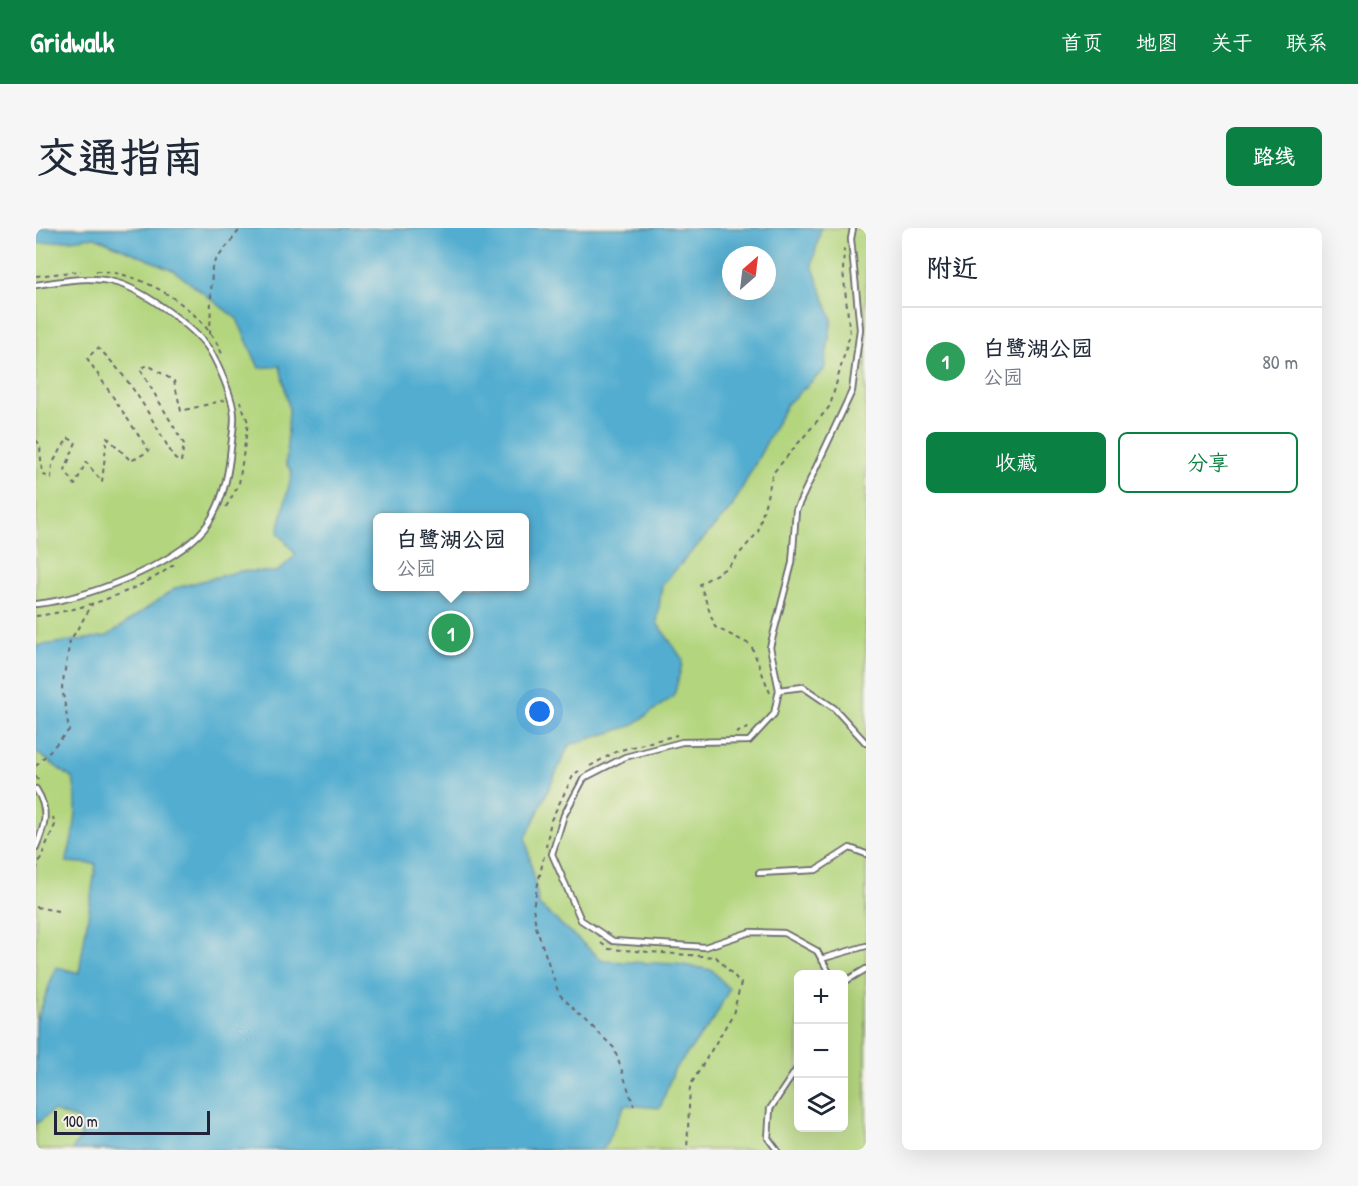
<!DOCTYPE html>
<html lang="zh">
<meta charset="utf-8">
<style>
:root{--surface:#fff;--page:#f6f6f7;--text:#1f2937;--muted:#747a83;--line:#e0e1e3;--accent:#0b8043}
body{margin:0;font-family:"Patrick Hand","LXGW WenKai TC",sans-serif;background:var(--page);color:var(--text)}
.controls{position:absolute;right:18px;bottom:18px;display:grid;overflow:hidden;border-radius:9px;box-shadow:0 6px 24px #0002}
.controls button{width:54px;height:54px;display:grid;place-items:center;padding:0;border:0;border-bottom:2px solid var(--line);background:var(--surface);color:var(--text);font:30px sans-serif}
.compass{position:absolute;left:686px;top:18px;width:54px;height:54px;border-radius:50%;background:var(--surface);box-shadow:0 6px 24px #0002;rotate:28deg}
.scale{position:absolute;left:18px;bottom:15px;width:156px;box-sizing:border-box;padding-left:6px;border:3px solid #22223b;border-top:0;font-size:16px;line-height:21px;white-space:nowrap;color:#22223b;-webkit-text-stroke:4px #f7f3e8;paint-order:stroke}
.you{position:absolute;left:504px;top:484px;width:21px;height:21px;margin:-15px;border:4px solid #fff;border-radius:50%;background:#1a73e8;box-shadow:0 0 0 9px #1a73e833}
.badge{display:grid;place-items:center;width:39px;height:39px;border-radius:50%;background:var(--accent);color:#fff;font-size:20px;font-weight:700}
.pin{position:absolute;translate:-50% -50%;border:3px solid #fff;box-shadow:0 2px 6px #0006}
.popup{position:absolute;left:337px;top:285px;width:156px;height:78px;box-sizing:border-box;display:grid;place-content:center;border-radius:9px;background:var(--surface);filter:drop-shadow(0 2px 4px #0005);font-size:20px;white-space:nowrap;color:var(--muted)}
.popup b{font-size:22px;color:var(--text)}
.popup::after{content:'';position:absolute;left:50%;top:100%;margin-left:-12px;border:12px solid transparent;border-top-color:var(--surface)}
.list{margin:0;padding:0;list-style:none}
h2{display:flex;justify-content:space-between;align-items:center;height:78px;margin:0;padding:0 24px;font-size:26px}
h2 small{font-size:20px;font-weight:400;color:var(--muted)}
.list li{display:grid;grid-template-columns:39px 1fr auto;gap:18px;align-items:center;box-sizing:border-box;height:108px;padding:0 24px;border-top:2px solid var(--line)}
.list b{display:block;font-size:22px;white-space:nowrap}
.list p{margin:0;font-size:20px;white-space:nowrap;color:var(--muted)}
.list em{font-size:20px;font-style:normal;color:var(--muted)}
.actions{display:flex;gap:12px;padding:18px 24px}
.actions a{flex:1;padding:14px 0;border:2px solid var(--accent);border-radius:9px;text-align:center;font-size:21px;color:var(--accent)}
.actions .main{background:var(--accent);color:#fff}
.icon{flex:none;width:33px;height:33px;fill:none;stroke:currentColor;stroke-width:2;stroke-linecap:round;stroke-linejoin:round}
.map{position:relative;flex:none;width:830px;height:922px;overflow:hidden;border-radius:9px}
header{display:flex;align-items:center;gap:36px;box-sizing:border-box;height:84px;padding:0 30px;background:var(--accent);color:#fff}
header strong{font-size:28px}
nav{display:flex;gap:33px;margin-inline-start:auto;font-size:21px}
.intro{display:flex;align-items:center;justify-content:space-between;box-sizing:border-box;height:144px;padding:0 36px}
h1{margin:0;font-size:42px}
.button{padding:15px 27px;border-radius:9px;background:var(--accent);color:#fff;font-size:21px;font-weight:700}
main{display:flex;gap:36px;padding:0 36px}
aside{flex:1;background:var(--surface);border-radius:9px;box-shadow:0 6px 24px #0002}
.map>svg:first-child{display:block}
.green{fill:#b3d57e;stroke:#6a7c5c;stroke-width:1.5;fill-rule:evenodd}
.water{fill:#53add0;stroke:#3a6886;stroke-width:1.5;fill-rule:evenodd}
.lines{fill:none;stroke-linecap:round;stroke-linejoin:round}
.lane-casing{stroke:#69676e;stroke-width:8}
.path{stroke:#69676e;stroke-width:2;stroke-dasharray:4.5 4.5;stroke-linecap:butt}
.lane{stroke:#fff;stroke-width:4.5}
</style>
<header>
<strong>Gridwalk</strong>
<nav><a>首页</a><a>地图</a><a>关于</a><a>联系</a></nav>
</header>
<div class="intro"><h1>交通指南</h1><a class="button">路线</a></div>
<main>
<div class="map">
<svg width="830" height="922" viewBox="0 0 830 922">
<rect width="100%" height="100%" fill="#f7f3e8"/>
<filter id="ink" filterUnits="userSpaceOnUse"><feTurbulence type="fractalNoise" baseFrequency=".0167" numOctaves="2"/><feDisplacementMap in="SourceGraphic" scale="12" xChannelSelector="R" yChannelSelector="G"/><feConvolveMatrix kernelMatrix="1 2 1 2 8 2 1 2 1" color-interpolation-filters="sRGB"/></filter>
<filter id="wash" filterUnits="userSpaceOnUse"><feTurbulence type="fractalNoise" baseFrequency=".008" numOctaves="4" result="noise"/><feDisplacementMap in="SourceGraphic" scale="24" xChannelSelector="R" yChannelSelector="G"/><feGaussianBlur stdDeviation="1.35" result="paint"/><feColorMatrix in="noise" values="0 0 0 0 0 0 0 0 0 0 0 0 0 0 0 0 0 1.4 0 .05"/><feComposite in="paint" operator="in"/></filter>
<g filter="url(#wash)">
<rect width="100%" height="100%" fill="#ede7cc"/>
<!-- green -->
<path class="green" d="M0,0h830v922h-830zM695,27h36v36h-36zM342,290h146v68h-146zM762,746h46v154h-46z"/>
<!-- water -->
<path class="water" d="M0,0h785l-9,37 20,54 -8,51 -37,34 -55,103 -70,78 -5,38 26,37 -9,36 -43,30 -62,19 -43,93 13,67 64,56 74,3 35,6 17,19 -15,30 -40,51 -14,38 -35,-3 -22,45h-531l9,-13 -2,-17 -26,-9 -17,13v-102l20,-55 23,6 17,-109 -30,-2c8,-29 14,-54 7,-83l-37,-27v-106l71,-10 69,-48 63,-17 38,1 19,-17 -18,-23 14,-60 -6,-8 3,-56 -9,-42 -21,2 -22,-49 -64,-49 -78,-33 -59,7zM695,27h36v36h-36zM342,290h146v68h-146z"/>
</g>
<g filter="url(#ink)">
<g class="lines">
<defs>
<g id="lane">
<path d="M0,57c26,-4 55,-10 81,-2 26,7 77,44 92,66 9,15 25,50 25,68 0,13 -3,27 -4,40 -3,25 -10,52 -26,72 -32,38 -120,70 -168,75"/>
<polyline points="743,462 767,459 798,480 830,515"/>
<path d="M0,561c14,22 9,36 0,58"/>
<polyline points="723,645 780,642 814,620 830,626"/>
<polyline points="785,731 830,718"/>
<polyline points="794,746 781,723 748,705 714,704 669,719 577,713 545,692 516,626 528,587 548,550 589,529 646,514 713,513 738,486 743,462 734,419 756,335 760,282 816,163 824,101 815,11 817,0"/>
<polyline points="808,754 830,741"/>
<polyline points="741,922 732,910 734,881 762,839"/>
</g>
</defs>
<!-- lane casing -->
<use href="#lane" class="lane-casing"/>
<!-- path -->
<g class="path">
<path d="M60,43c46,0 108,38 126,83"/>
<polyline points="0,48 45,43"/>
<polyline points="174,106 176,37 205,0"/>
<path d="M0,212l4,5 2,29 9,4 1,-14 16,-26 8,4 -11,28 10,15 11,-23 16,20 5,-45 24,24 18,-10 -62,-93 11,-10c34,31 54,72 77,111l6,3 3,-18 -44,-75 8,-4 26,16 7,30 44,-11"/>
<polyline points="190,279 203,256 212,194 204,173"/>
<path d="M0,388c44,-5 107,-26 141,-54"/>
<polyline points="734,465 715,417 679,399 664,356 692,339 722,304 737,245 794,178 814,106 807,43 808,21"/>
<polyline points="700,505 716,498"/>
<polyline points="0,538 33,502 26,459 34,413 56,377"/>
<polyline points="554,538 581,523 641,507"/>
<polyline points="0,548 4,555"/>
<polyline points="10,617 19,597 17,589"/>
<polyline points="510,619 515,592 538,546 543,543"/>
<polyline points="508,628 497,679 500,699 523,766 578,820 598,878"/>
<polyline points="0,642 8,622"/>
<polyline points="0,679 22,683"/>
<polyline points="565,715 573,721 680,729 705,755 697,786 654,858 651,922"/>
</g>
<!-- lane -->
<use href="#lane" class="lane"/>
</g>
</g>
</svg>
<div class="controls">
<button>+</button>
<button>−</button>
<button><svg class="icon" aria-label="layers" viewBox="0 0 24 24"><path d="M12 4l9 5-9 5-9-5zM3 14l9 5 9-5"/></svg></button>
</div>
<svg class="compass" viewBox="-18 -18 36 36"><path d="M0-13l5 13h-10z" fill="#e53935"/><path d="M0 13l5-13h-10z" fill="#747a83"/></svg>
<div class="scale">100 m</div>
<div class="you"></div>
<div class="pin badge" style="left:415px;top:405px;background:#2e9e5b">1</div>
<div class="popup"><b>白鹭湖公园</b>公园</div>
</div>
<aside>
<h2>附近<small></small></h2>
<ul class="list">
<li><span class="badge" style="background:#2e9e5b">1</span><div><b>白鹭湖公园</b><p>公园</p></div><em>80 m</em></li>
</ul>
<div class="actions"><a class="main">收藏</a><a>分享</a></div>
</aside>
</main>
